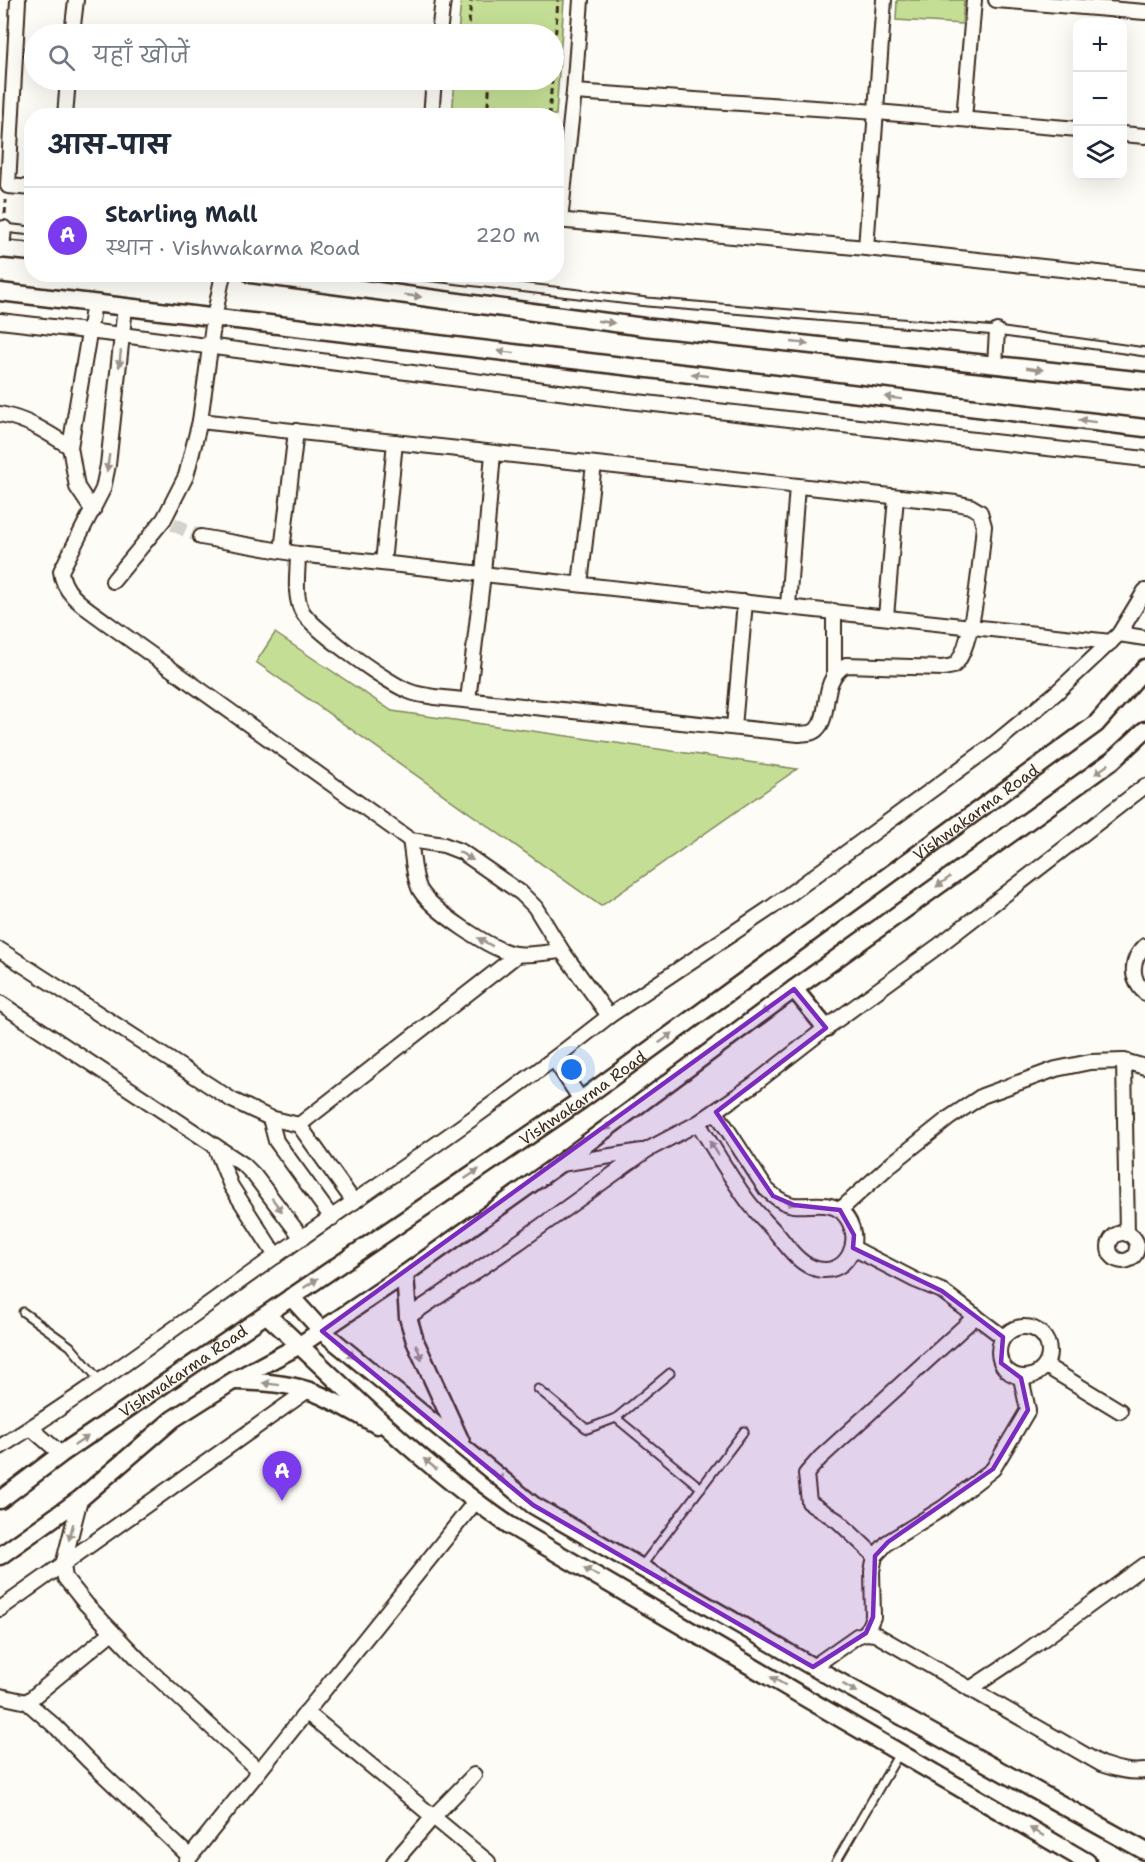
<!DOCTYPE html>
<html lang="hi">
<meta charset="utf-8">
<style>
:root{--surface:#fff;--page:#f6f6f7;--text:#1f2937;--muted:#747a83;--line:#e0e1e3;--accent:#7c3aed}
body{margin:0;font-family:"Shantell Sans","Playpen Sans Deva",sans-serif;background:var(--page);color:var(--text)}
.controls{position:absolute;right:18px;top:18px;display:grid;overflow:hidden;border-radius:12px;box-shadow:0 6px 24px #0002}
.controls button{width:54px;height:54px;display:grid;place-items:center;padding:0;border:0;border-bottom:2px solid var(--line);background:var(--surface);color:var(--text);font:30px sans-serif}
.you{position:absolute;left:572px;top:1070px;width:21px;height:21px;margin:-15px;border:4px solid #fff;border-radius:50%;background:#1a73e8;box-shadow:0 0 0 9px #1a73e833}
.badge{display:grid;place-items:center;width:39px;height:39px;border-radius:50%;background:var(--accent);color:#fff;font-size:20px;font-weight:700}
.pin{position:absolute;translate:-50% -50px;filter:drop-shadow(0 2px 3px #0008)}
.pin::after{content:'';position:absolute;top:32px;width:21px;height:18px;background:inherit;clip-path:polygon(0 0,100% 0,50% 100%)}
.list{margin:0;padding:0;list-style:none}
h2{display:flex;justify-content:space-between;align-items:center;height:78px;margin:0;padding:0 24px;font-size:26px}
h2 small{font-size:20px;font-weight:400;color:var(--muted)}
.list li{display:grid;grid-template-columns:39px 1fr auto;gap:18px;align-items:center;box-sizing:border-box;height:96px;padding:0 24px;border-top:2px solid var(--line)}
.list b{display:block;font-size:22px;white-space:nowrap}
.list p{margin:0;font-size:20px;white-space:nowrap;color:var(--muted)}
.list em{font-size:20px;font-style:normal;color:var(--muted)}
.icon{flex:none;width:33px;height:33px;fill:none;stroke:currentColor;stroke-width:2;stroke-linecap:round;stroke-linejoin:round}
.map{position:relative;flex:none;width:1145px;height:1862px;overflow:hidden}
.search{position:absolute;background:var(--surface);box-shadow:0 6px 24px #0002;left:24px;top:24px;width:540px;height:66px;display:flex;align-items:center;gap:15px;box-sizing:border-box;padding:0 21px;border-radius:33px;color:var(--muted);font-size:22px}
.panel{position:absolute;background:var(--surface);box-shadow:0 6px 24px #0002;left:24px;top:108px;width:540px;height:174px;border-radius:24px}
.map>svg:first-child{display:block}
.green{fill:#c4df95;stroke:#80845a;stroke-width:1.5}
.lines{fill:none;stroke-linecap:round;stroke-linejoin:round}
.minor-tunnel{stroke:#d6d2cc;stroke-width:14;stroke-dasharray:14 7;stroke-linecap:butt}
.service-casing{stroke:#3b2a1e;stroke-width:11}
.minor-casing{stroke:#3b2a1e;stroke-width:18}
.tertiary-casing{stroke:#3b2a1e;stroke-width:21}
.path{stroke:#3b2a1e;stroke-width:3;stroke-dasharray:6 4.5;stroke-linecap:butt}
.service{stroke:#fdfcf7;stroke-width:7}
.minor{stroke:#fdfcf7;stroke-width:14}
.tertiary{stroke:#fdfcf7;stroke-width:16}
.oneway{fill:#9c938a}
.marked{fill:#7b2cbf;fill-opacity:0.2;stroke:#7b2cbf;stroke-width:4.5;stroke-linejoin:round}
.labels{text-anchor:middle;stroke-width:6;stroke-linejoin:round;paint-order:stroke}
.street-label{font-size:16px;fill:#3b2a1e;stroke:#fdfcf7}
</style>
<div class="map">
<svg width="1145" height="1862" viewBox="0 0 1145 1862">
<rect width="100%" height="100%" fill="#fdfcf7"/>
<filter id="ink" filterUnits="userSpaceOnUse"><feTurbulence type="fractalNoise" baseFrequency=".0167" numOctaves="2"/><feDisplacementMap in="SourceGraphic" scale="12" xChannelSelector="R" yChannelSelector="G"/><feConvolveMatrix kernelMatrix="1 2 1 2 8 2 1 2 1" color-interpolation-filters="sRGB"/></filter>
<g filter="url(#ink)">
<!-- green -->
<g class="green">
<polygon points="461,0 564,0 556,115 452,115 455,80 554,80 554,34 458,34"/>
<polygon points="897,0 964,0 962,24 896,20"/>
<polygon points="275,633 392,711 797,769 601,906 256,662"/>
</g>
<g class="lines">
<!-- minor-tunnel -->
<polyline class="minor-tunnel" points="173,524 201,537"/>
<defs>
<g id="service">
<polyline points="4,228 32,231"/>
<polyline points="408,274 647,302 997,331 1145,352"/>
<polyline points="23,1312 70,1346 100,1381"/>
<polyline points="538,1389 587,1429 616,1418 701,1488"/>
<polyline points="616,1418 670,1373"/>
<polyline points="641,1567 744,1431"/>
<polyline points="836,1862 900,1752"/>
</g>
<g id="minor">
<polyline points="18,0 8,186 32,188"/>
<polyline points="996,0 1145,12"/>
<polyline points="72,34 76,0"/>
<polyline points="439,34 443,0"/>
<polyline points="574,92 876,112 1078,129"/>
<polyline points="65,116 68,80"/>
<polyline points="431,116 434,80"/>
<polyline points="964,119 974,0"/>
<polyline points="1122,134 1145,136"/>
<polyline points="556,220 866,248 1145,278"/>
<polyline points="560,221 574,92 581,0"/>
<polyline points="866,248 884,0"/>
<polyline points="2,249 4,228"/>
<polyline points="0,321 122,335 628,401 1145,459"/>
<polyline points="995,364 997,331"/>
<path d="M0,414c27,5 47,18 70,33"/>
<path d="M200,421l756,82 14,3 10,6 4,14c-3,27 -10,127 -31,140 -3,1 -7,1 -10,2l-97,-3c-27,15 -14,49 -29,64 -4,5 -12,4 -18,5l-365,-37c-8,-2 -16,-2 -23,-5 -20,-6 -104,-66 -110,-83 -7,-16 -3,-38 -3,-55"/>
<polyline points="93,511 77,487 70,447 94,303"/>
<polyline points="201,537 298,554 1111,642"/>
<polyline points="282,551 296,431"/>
<polyline points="383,563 395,442"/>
<polyline points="113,581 164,519 186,476 200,421 214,318 223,274"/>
<polyline points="580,584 594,464"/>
<polyline points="788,606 797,486"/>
<polyline points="834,611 834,674"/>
<polyline points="886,617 896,497"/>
<polyline points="1119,634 1145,638"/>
<polyline points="468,700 483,574 493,453"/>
<polyline points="734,727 745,602"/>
<path d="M410,840c3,16 3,36 10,50 12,20 72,61 95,64 15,2 32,-2 47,-3"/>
<path d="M1145,946c-15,14 -15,33 0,47"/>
<polyline points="0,950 232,1100 270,1118 299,1125 354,1202"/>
<polyline points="0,1003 244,1165 254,1175 302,1238"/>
<polyline points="609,1016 772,907 993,745 1057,692 1119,634 1145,591"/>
<polyline points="554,1059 581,1100"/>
<polyline points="1124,1061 1127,1234"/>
<polyline points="270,1118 276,1141 332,1218"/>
<path d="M698,1123c17,27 33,56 52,81 9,11 19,21 28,31 9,11 19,26 33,32 35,15 57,-29 31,-55 -13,-12 -33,-5 -49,-7 -11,-2 -19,-9 -27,-16l-50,-77"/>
<polyline points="299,1125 517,955"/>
<polyline points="215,1146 231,1186 276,1256"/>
<polyline points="561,1164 642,1151"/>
<polyline points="840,1210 890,1165 949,1118 982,1096 1056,1069 1090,1062 1124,1061 1145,1067"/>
<circle cx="1123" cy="1247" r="14"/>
<polyline points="853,1248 915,1280 942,1291 1003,1337"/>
<polyline points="408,1317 519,1242 647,1150 698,1123 753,1085 826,1028 937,947 1145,786"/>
<circle cx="1024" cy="1352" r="25"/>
<polyline points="1046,1366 1120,1411"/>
<polyline points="31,1428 61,1454"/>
<path d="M0,1447c95,-59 185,-127 277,-192 112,-78 225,-154 332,-239l-47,-65 -27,-44 -14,-14 -59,-41 -18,-7 -34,-5 -303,-217c-18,-14 -44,-27 -46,-52l42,-82 5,-24 17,-158"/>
<polyline points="80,1499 63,1565 65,1578 86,1604 144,1665 259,1771"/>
<polyline points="875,1556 838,1521 809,1502 806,1474 820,1458 976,1316"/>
<polyline points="0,1609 308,1390"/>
<polyline points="866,1633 873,1617 872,1571 875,1556 888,1542 943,1508 993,1469 1028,1410 1021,1378"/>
<path d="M813,1667l44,-31 9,-3 9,1 226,130c15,5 28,9 44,7"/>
<polyline points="970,1689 1021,1655 1145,1565"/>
<polyline points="0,1696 27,1702 57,1728 88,1760 190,1857"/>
<polyline points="27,1702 112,1632"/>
<polyline points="306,1712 488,1862"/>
<polyline points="186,1862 475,1502"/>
<polyline points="394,1862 433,1817 474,1775"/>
</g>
<g id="tertiary">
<polyline points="0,249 32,252"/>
<polyline points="251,274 644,327 1145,381"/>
<polyline points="0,292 1145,428"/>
<polyline points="794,989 826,1028"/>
<polyline points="405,1274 408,1317 415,1341 461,1442"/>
<polyline points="291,1297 322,1331 533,1505 813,1667 1145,1851"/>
<path d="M267,1315c78,72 154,150 242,210l578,337"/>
<path d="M235,1381c25,1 51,2 75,10 23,8 45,22 67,34"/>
<path id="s1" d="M0,1500l61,-46 520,-354 515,-376 49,-56"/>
<polyline points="0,1556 80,1499 173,1419 233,1381 300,1345 405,1274 559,1164 794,989 1113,760 1145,730"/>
</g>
</defs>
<!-- service casing -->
<use href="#service" class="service-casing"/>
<!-- minor casing -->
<use href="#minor" class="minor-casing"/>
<!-- tertiary casing -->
<use href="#tertiary" class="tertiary-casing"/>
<!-- path -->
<g class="path">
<polyline points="468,34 471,0"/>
<polyline points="554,54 558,0"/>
<polyline points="463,80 490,85"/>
<polyline points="487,116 490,80"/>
<polyline points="549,116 552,80"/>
<polyline points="5,214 6,200"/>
</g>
<!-- service -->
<use href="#service" class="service"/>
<!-- minor -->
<use href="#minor" class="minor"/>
<!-- tertiary -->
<use href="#tertiary" class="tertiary"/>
</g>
<!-- one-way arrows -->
<defs><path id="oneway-solid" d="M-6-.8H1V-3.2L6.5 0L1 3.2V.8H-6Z" transform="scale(1.5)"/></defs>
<g class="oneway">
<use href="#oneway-solid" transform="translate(413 296) rotate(8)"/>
<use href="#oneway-solid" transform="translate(606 322) rotate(8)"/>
<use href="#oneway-solid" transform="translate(800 343) rotate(6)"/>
<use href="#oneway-solid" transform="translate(506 352) rotate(-173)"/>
<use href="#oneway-solid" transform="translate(120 359) rotate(96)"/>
<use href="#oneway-solid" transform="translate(1035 369) rotate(8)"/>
<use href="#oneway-solid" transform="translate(700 375) rotate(-173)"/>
<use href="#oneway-solid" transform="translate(893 398) rotate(-173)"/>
<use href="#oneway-solid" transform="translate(1087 421) rotate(-173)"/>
<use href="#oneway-solid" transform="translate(108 463) rotate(99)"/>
<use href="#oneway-solid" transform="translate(1102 769) rotate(144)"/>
<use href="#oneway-solid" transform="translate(466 856) rotate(31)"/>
<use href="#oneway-solid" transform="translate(943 882) rotate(144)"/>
<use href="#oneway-solid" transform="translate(485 942) rotate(-151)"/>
<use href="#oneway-solid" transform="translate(768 1009) rotate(143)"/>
<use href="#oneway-solid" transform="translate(666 1038) rotate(-36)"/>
<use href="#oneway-solid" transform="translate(611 1125) rotate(143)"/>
<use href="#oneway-solid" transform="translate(714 1148) rotate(-122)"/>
<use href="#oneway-solid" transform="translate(472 1174) rotate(-34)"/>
<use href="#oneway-solid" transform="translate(787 1202) rotate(18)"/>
<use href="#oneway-solid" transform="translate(277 1205) rotate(53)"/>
<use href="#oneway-solid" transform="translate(311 1283) rotate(-34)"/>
<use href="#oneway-solid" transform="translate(348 1352) rotate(40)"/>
<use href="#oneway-solid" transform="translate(419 1352) rotate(69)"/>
<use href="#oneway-solid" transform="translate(271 1384) rotate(-173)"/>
<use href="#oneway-solid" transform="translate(81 1441) rotate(-34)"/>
<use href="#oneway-solid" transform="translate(430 1464) rotate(-140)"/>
<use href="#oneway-solid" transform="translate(498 1476) rotate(40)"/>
<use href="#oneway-solid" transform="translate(71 1532) rotate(105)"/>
<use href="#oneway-solid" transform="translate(591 1572) rotate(-150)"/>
<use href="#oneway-solid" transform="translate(663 1580) rotate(30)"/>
<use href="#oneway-solid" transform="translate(778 1681) rotate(-150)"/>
<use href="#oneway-solid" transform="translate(850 1688) rotate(29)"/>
<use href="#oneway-solid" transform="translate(1037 1832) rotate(-150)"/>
</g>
</g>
<!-- marked area -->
<path class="marked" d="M794,989l32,39 -110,84 57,84 21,9 46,5 14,25 -1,13 89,43 61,46 -2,26 20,15 7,32 -35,59 -105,73 -13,14 -2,61 -7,16 -53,34 -280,-162 -211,-174z"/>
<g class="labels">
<!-- street labels -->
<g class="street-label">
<text dy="6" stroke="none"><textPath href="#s1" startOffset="1194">Vishwakarma Road</textPath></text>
<text dy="6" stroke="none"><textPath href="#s1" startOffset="708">Vishwakarma Road</textPath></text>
<text dy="6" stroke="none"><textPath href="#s1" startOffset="224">Vishwakarma Road</textPath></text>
</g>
</g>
</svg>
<div class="controls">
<button>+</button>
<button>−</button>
<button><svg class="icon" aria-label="layers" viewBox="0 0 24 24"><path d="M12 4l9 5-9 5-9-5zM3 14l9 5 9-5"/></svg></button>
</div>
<div class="you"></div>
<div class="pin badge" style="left:282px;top:1501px">A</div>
<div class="search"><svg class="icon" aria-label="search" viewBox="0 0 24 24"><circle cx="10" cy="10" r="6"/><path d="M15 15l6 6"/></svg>यहाँ खोजें</div>
<section class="panel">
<h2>आस-पास<small></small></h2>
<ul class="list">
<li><span class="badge">A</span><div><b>Starling Mall</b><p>स्थान · Vishwakarma Road</p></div><em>220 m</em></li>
</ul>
</section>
</div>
